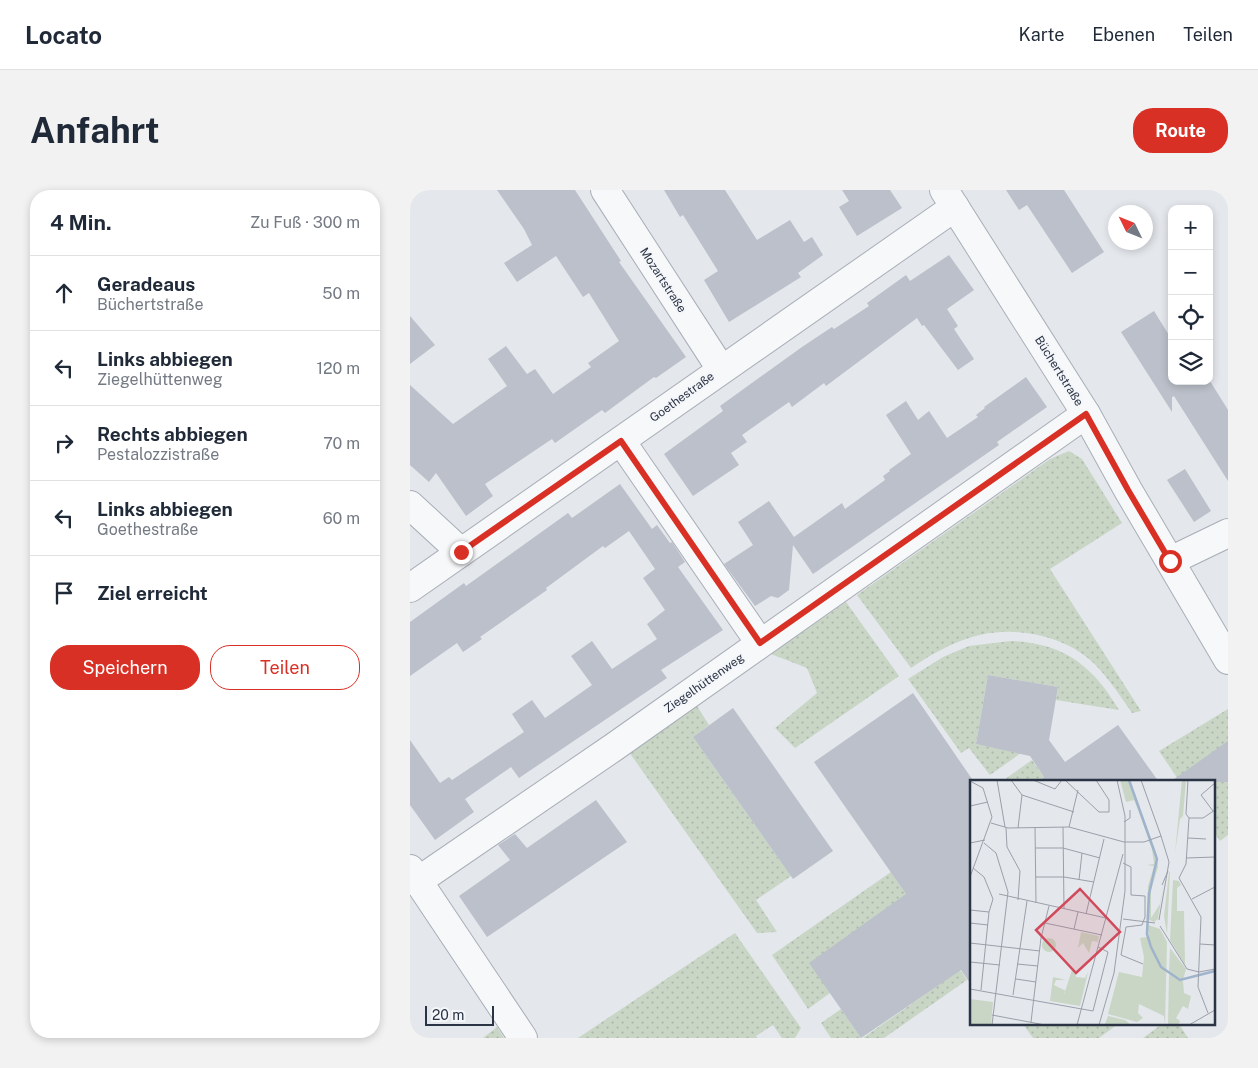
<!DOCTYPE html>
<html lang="de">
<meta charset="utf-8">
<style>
:root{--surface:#fff;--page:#f2f2f3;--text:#1f2937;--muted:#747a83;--line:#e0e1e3;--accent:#d93025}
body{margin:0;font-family:"Public Sans",sans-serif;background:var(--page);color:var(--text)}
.controls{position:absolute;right:15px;top:15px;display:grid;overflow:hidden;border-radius:10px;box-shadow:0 2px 8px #0003}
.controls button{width:45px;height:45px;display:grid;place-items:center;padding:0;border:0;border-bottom:1px solid var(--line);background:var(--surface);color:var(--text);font:25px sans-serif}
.compass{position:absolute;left:698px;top:15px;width:45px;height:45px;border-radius:50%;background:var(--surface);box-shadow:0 2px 8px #0003;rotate:313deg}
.scale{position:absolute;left:15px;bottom:12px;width:69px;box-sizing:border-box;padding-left:5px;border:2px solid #2b3445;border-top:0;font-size:14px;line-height:18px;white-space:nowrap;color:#2b3445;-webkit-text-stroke:4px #f4f6f9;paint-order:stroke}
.stop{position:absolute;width:15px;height:15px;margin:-11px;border:4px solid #d93025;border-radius:50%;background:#fff}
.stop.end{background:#d93025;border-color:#fff;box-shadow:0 1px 5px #0008}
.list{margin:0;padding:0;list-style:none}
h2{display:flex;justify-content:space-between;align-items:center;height:65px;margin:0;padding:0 20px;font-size:21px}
h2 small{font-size:16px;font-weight:400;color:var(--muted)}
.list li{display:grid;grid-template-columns:32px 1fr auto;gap:15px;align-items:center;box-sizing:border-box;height:75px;padding:0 20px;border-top:1px solid var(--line)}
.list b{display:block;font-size:19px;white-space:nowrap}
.list p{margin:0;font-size:16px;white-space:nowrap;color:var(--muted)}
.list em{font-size:16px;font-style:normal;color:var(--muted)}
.actions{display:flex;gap:10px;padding:15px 20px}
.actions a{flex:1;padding:11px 0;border:1px solid var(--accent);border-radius:20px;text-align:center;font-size:18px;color:var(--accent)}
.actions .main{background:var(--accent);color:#fff}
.icon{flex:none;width:28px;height:28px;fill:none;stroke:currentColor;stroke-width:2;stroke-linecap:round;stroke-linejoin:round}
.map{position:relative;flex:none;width:818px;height:848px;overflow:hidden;border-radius:20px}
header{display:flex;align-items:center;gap:30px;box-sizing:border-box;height:70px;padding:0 25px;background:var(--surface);border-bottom:1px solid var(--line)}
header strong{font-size:24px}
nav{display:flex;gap:28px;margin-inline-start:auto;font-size:18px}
.intro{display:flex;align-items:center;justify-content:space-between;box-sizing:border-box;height:120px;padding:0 30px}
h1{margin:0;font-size:35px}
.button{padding:12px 22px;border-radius:20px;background:var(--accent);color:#fff;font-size:18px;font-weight:700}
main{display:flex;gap:30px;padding:0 30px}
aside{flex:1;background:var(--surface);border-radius:20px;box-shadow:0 2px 8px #0003}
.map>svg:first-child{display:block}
.grass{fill:url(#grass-dots)}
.building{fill:#bbc0ca}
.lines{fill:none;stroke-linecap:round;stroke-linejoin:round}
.minor-casing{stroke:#a9aeb7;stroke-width:30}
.minor{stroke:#f7f8fa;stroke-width:28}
.route{stroke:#d93025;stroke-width:6}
.labels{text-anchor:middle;stroke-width:4;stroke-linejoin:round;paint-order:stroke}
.street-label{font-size:12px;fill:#2b3445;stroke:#f4f6f9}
.inset-river{fill:none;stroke:#9fb4cc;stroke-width:2.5}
.inset-road{fill:none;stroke:#9a9fa9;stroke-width:1}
.view{fill:#d1495b;fill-opacity:0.15;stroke:#d1495b;stroke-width:2.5}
.inset-edge{fill:none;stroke:#2b3445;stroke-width:2.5}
</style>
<header>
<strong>Locato</strong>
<nav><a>Karte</a><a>Ebenen</a><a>Teilen</a></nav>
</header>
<div class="intro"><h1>Anfahrt</h1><a class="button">Route</a></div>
<main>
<aside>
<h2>4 Min.<small>Zu Fuß · 300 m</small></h2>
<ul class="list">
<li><svg class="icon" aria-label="ahead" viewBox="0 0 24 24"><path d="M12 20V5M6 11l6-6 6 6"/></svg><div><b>Geradeaus</b><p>Büchertstraße</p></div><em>50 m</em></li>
<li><svg class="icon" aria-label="left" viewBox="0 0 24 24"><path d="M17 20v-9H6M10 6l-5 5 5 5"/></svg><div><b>Links abbiegen</b><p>Ziegelhüttenweg</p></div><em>120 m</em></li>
<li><svg class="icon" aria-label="right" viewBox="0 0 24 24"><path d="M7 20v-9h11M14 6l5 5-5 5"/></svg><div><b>Rechts abbiegen</b><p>Pestalozzistraße</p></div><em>70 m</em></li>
<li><svg class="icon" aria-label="left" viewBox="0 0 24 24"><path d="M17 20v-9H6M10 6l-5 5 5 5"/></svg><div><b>Links abbiegen</b><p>Goethestraße</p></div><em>60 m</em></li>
<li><svg class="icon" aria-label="arrive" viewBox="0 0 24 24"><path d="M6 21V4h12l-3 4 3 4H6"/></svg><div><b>Ziel erreicht</b></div></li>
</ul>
<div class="actions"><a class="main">Speichern</a><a>Teilen</a></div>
</aside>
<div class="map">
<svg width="818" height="848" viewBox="0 0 818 848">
<defs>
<pattern id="grass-dots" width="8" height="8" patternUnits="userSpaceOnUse" patternTransform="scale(1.25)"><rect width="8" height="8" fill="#c9d6c5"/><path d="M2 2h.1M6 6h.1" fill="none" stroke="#adb8ab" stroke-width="1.8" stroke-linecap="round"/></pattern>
</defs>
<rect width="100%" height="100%" fill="#e4e7ec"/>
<!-- grass -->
<g class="grass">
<path d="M659,261l13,8 40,64 -72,46 91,142 -9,2c-13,-19 -26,-39 -43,-54 -31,-26 -82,-34 -120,-21 -22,7 -40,18 -58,30l-54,-73 193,-136z"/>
<polygon points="436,412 489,486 385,558 365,538 407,503 397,478 361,464"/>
<path d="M601,451c53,2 82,25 108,69l-63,-10 2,-13 -70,-12 -12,69 45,9 -31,22 -21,-27 -8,5 -53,-74 35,-22 26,-11z"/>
<polygon points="287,516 299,535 283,547 381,686 346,710 367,742 347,743 219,562"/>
<polygon points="818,519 818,645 810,651 804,642 804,592 770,592 749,561"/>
<polygon points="622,570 634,587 627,592 591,592"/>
<polygon points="481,682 496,704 420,803 398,819 362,765"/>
<polygon points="325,743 391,838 385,848 372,848 363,835 346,846 347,848 168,848"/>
<polygon points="550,780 557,790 474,848 453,848"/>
<polygon points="431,819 451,848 421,848 411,833"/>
<polygon points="613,834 708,834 689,848 623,848"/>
<polygon points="752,834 769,834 778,848 733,848"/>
<polygon points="87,837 94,848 73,848"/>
</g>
<!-- building -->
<g class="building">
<polygon points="87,0 165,0 211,71 209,72 276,167 246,188 244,187 195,223 192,220 145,253 142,249 75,294 83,306 56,326 26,283 19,292 0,275 0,195 43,234 97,196 78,169 96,156 117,184 125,179 143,204 181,177 178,173 209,151 179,103 173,107 146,66 107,92 94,73 122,55 114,39"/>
<polygon points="254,0 315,0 347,50 380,30 394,52 402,47 413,65 388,83 391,87 319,132 294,90 308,81 273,25 270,27"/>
<polygon points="432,0 480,0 492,18 447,46 429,17 439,11"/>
<polygon points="596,0 654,0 694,62 662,83 617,15 609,20"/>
<polygon points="539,65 564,100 537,119 548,136 544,139 564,169 548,180 514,135 512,136 507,128 416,196 414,193 382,217 379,212 332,245 337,252 321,263 329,275 283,306 254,264 313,221 310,216 392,157 422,137 424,139 459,116 457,113 496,85 500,91"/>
<polygon points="744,121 762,150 762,191 800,191 818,220 818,291 764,206 762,207 762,222 711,142"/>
<polygon points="0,126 25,155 0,174"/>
<polygon points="616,187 637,217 587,252 589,255 403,384 383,355 379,400 368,408 361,406 345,416 314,374 343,355 328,332 359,311 384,347 432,313 435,319 475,290 473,286 480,281 479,280 501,264 476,225 496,211 508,230 519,221 537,248 568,227 566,225 575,218 574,217"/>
<polygon points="775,279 801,321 784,332 757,290"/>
<polygon points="210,294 242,339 247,335 260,353 262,352 275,372 268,377 313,440 251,480 257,488 109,588 101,577 55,609 64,622 25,650 0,615 0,550 30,593 39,587 42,590 114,542 102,524 122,510 135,528 182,495 161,466 182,451 202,479 247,449 237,434 255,420 233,388 245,379 219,341 195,358 193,356 136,398 137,400 70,447 72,449 53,462 47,453 0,486 0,432 54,393 56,396 158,323 162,328"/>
<polygon points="578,485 648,497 639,550 655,572 708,535 749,592 628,592 634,587 620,566 566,554"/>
<polygon points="503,503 562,589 562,796 551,780 451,848 399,773 496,704 404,572"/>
<polygon points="323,518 423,661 383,689 283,547"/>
<polygon points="818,551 818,592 760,592"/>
<polygon points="186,610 217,652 77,747 49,706 100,670 88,655 105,644 117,658"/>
</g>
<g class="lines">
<defs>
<g id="minor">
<polyline points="195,0 311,179"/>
<polyline points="534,0 676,224 718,300 818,470"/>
<polyline points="211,251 350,453"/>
<polyline points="0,315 51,362"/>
<polyline points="760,371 818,343"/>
<polyline points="0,398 545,17"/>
<polyline points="0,679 113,848"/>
<polyline points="8,691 204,557 676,224"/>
</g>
</defs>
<!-- minor casing -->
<use href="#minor" class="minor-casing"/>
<!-- minor -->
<use href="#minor" class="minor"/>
</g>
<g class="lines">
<!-- route -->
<polyline class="route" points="51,362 211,251 350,453 676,224 718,300 760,371"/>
</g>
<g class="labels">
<!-- street labels -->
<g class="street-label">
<text transform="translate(253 90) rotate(57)" y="4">Mozartstraße</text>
<text transform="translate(649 181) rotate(58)" y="4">Büchertstraße</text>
<text transform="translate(272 207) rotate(-36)" y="4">Goethestraße</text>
<text transform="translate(294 493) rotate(-35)" y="4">Ziegelhüttenweg</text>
</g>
</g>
<!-- overview -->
<g transform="translate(560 590)">
<rect width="245" height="245" fill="#e4e7ec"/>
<path d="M150,0h10l27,75 1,12 -7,23v28l9,-14 5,-29 -7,44 -4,3 -7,-3 1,-33 6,-20 -7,-1 7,-1 -2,-15 -15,-42 -3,-7 -8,2zM212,0h4l-3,36 -3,3 -5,34zM199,92h1l-3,62 -3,-18zM176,145l3,19 9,19 -9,-24 -1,-14 12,4 7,13 -2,83 -1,-9 -25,-12 -1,9 5,5 -6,4 -29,-8 11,-42 23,5 2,-20 -4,-19 7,-1zM111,152l18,4 -1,6 -6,-1 -3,12 -6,-10 -5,5zM72 165a7 7 0 1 1 14 0a7 7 0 1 1-14 0ZM200,168l16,21 -3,11 -14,-7zM99,188l5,1 2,8 9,1 3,-6 -8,34 -30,-5 3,-24 13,3h-10l-2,5 10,5 -10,-3 11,3 -2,11 9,-31zM199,194l14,7 1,12 7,3 -3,13 -5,-3 -7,12 4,3 -2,4 -10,-1zM0,219l23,3 -2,23h-21z" fill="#c9d6c5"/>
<path d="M203,100l6,1 2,4 -4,3v23h7l1,54 -15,-25z" fill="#c9d6c5"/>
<path d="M102,190l-2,9 14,4 -6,22 -16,-4zM138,236l17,4 6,5 -26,-1z" fill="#c9d6c5"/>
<path class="inset-river" d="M159,0l28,79 -8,35 -2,40 4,13 10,20 19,13 35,-9"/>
<path class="inset-road" d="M27,0l8,47M41,0l11,15 52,17M63,0l22,9 7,-9M95,0l34,32h10v-12l-13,-20M171,0l20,56M218,0l-2,34 3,4M0,1l13,7 9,29 -22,60M0,26l18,-4M243,31l-12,-16 14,-12M219,38l-3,46 -7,14 22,39 -3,70 10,26M219,38h14l12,-8M154,42l6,-4v-8M21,43l17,5 61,-1 55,15h20l17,-6M65,47l1,76M93,47l1,82M99,47l9,-37M36,48l1,19 13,24 -2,29M48,48l4,-33M218,58l18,1M0,63l15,-3M14,63l12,10 12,39 -16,133M65,68h28l37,10M216,78l29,-1M153,83l8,4v28l14,1v21l-3,8 -16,2 -5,28 22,9M3,88l11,9 9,22 -4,13 -8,78M66,97h28l30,5M109,100l3,-27M192,105l6,-14M29,114l107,24M222,119l23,-12M0,130l19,2M116,134l18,-75M153,139l32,4M189,140l10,-58 -8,-26M0,143l18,2M75,143l57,12M190,146l27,43 12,3 16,-3M104,149l4,-17M0,163l70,8M230,164l15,1M0,182l30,3M47,184l21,2M46,199l20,3M0,209l123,22 15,-59 -10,-5M43,215l14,-94M22,235l53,10M61,242l10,-84 8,-32M107,245l46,-171M129,245l15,-52 11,-82v-75l-8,-36M219,245l26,-15"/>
<path class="view" d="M110,109l40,43 -44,41 -40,-43z"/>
<rect width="245" height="245" class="inset-edge"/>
</g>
</svg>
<div class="controls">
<button>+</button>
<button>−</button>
<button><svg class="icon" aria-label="locate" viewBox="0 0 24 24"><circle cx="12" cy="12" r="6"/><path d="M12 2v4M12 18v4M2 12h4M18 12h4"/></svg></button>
<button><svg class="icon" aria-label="layers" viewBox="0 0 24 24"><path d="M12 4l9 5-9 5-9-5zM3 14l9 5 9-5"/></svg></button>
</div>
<svg class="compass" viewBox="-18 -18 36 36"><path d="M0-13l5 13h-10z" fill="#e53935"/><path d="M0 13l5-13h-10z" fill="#747a83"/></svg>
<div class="scale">20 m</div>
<div class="stop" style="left:760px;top:371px"></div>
<div class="stop end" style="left:51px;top:362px"></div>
</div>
</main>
